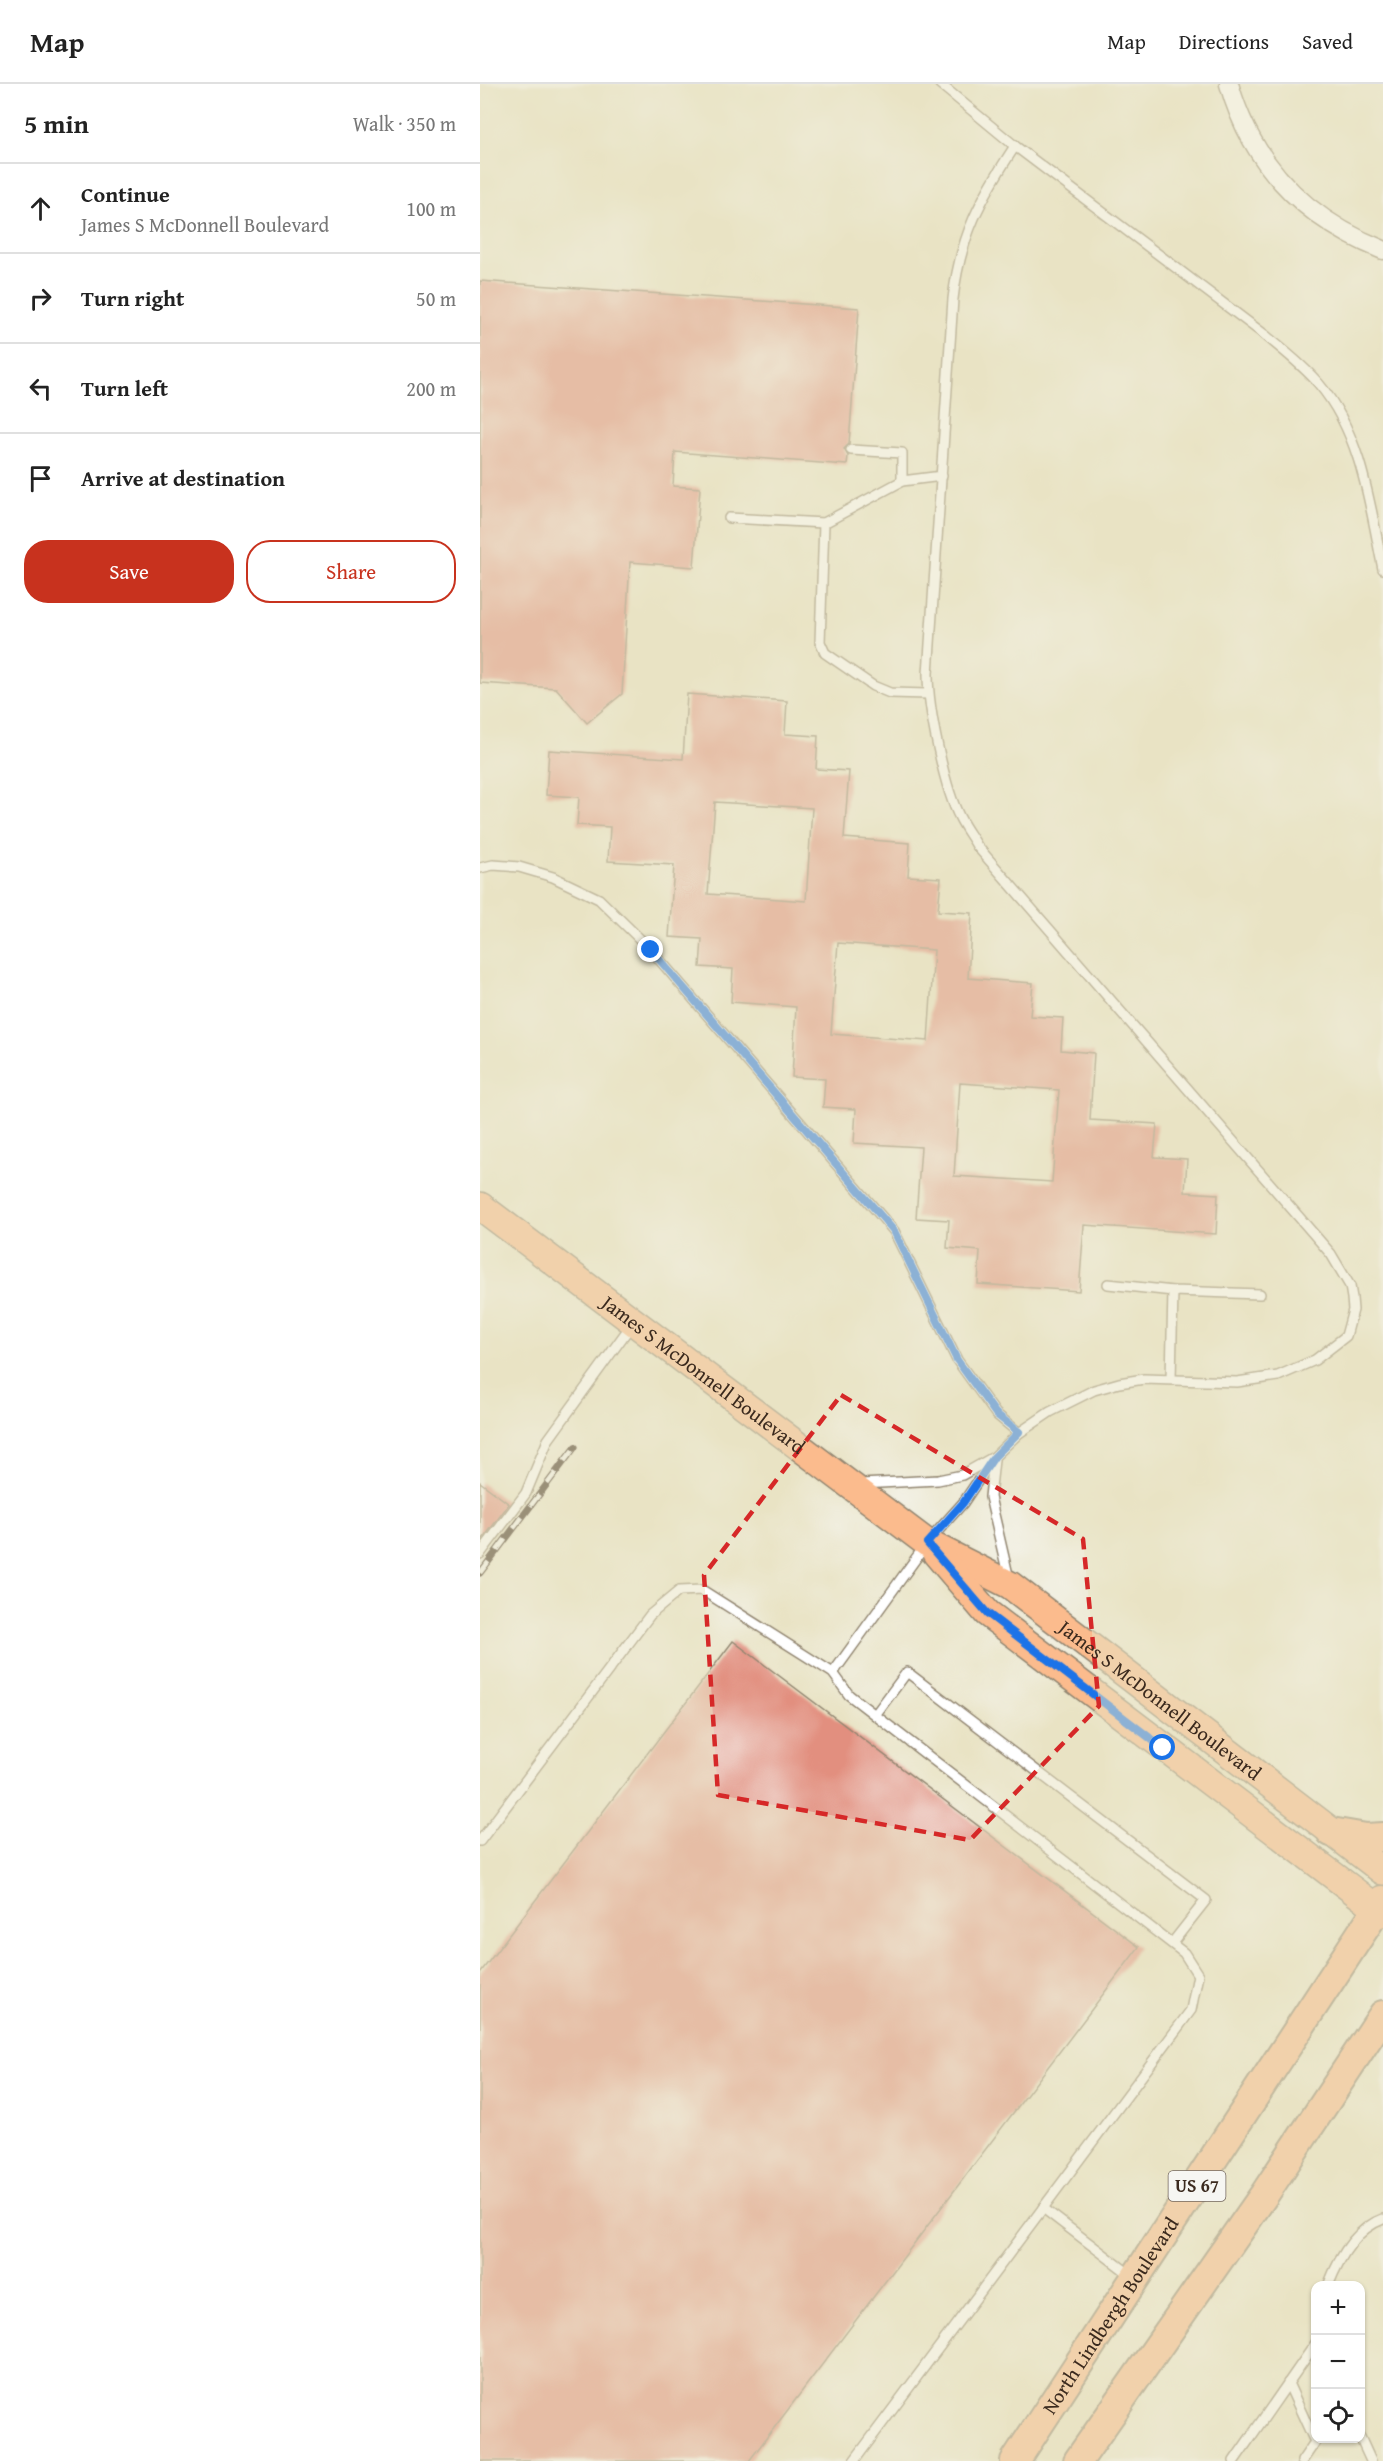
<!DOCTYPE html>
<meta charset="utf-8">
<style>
:root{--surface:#fff;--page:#f6f6f6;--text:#222;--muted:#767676;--line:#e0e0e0;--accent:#c8321e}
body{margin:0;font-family:"Gentium Book Plus",serif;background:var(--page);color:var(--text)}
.controls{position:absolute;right:18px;bottom:18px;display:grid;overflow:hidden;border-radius:12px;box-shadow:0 2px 4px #0004}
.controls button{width:54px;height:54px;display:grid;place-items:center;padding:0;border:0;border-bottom:2px solid var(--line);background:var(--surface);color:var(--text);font:30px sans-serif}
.stop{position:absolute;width:18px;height:18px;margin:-14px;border:4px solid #1a73e8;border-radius:50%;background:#fff}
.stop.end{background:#1a73e8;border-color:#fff;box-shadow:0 2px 6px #0008}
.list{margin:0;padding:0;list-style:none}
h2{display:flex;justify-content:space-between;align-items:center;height:78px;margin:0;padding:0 24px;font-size:26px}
h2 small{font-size:20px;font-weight:400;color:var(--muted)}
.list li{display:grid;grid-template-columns:39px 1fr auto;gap:18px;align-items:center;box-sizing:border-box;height:90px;padding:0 24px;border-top:2px solid var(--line)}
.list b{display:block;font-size:22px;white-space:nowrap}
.list p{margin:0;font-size:20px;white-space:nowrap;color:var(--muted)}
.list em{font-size:20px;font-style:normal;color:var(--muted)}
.actions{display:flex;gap:12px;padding:18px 24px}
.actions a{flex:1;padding:14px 0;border:2px solid var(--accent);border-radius:24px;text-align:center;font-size:21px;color:var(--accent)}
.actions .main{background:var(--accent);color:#fff}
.icon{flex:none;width:33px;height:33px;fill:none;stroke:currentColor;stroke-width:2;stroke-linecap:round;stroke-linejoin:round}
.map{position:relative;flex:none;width:903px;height:2377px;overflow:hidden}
header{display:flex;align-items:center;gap:36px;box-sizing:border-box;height:84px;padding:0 30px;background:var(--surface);border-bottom:2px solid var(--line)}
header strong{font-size:28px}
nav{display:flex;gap:33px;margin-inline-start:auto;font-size:21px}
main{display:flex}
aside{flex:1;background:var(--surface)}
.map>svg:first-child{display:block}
.building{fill:#e28f7f;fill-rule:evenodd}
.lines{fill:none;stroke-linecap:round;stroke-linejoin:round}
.service-casing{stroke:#928671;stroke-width:12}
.minor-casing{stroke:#928671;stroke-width:21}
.primary-casing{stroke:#928671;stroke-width:30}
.trunk-casing{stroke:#928671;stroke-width:32}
.service{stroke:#fff;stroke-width:9}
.minor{stroke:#fff;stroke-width:18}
.primary{stroke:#fbbb8d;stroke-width:27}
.trunk{stroke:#fbbb8d;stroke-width:28}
.rail-casing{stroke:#3b2a1e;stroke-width:7}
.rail{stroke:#f6f6f2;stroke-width:4.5;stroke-dasharray:14;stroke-linecap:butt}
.route{stroke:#1a73e8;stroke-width:8}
.marked{fill:none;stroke:#d62828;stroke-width:4.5;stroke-dasharray:12 8;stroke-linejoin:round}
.labels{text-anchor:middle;stroke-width:5;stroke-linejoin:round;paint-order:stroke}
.shield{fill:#f6f6f2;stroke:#73675e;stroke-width:1.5}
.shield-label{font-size:18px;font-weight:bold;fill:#3b2a1e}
.street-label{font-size:20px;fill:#3b2a1e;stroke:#f6f6f2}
</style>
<header>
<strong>Map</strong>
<nav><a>Map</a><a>Directions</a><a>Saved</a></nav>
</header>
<main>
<aside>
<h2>5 min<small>Walk · 350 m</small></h2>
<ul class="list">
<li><svg class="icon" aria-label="ahead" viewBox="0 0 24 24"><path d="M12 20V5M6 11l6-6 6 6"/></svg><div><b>Continue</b><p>James S McDonnell Boulevard</p></div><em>100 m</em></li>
<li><svg class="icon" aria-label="right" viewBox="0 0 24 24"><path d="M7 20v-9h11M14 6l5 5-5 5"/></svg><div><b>Turn right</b></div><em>50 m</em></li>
<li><svg class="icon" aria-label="left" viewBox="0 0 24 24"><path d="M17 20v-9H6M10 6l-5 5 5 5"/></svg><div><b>Turn left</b></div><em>200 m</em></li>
<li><svg class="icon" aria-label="arrive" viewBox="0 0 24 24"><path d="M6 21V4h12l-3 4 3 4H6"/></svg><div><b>Arrive at destination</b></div></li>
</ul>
<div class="actions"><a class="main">Save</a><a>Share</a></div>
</aside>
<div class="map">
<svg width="903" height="2377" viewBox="0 0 903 2377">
<rect width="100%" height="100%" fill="#f6f6f2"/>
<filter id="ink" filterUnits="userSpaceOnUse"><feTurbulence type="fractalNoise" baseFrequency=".0167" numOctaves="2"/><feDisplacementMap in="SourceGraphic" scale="12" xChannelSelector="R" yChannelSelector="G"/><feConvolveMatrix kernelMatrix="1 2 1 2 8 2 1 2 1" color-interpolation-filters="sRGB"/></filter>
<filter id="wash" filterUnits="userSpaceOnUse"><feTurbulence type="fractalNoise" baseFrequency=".008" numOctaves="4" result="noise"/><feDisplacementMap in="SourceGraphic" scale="24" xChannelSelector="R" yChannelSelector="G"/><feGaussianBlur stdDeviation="1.35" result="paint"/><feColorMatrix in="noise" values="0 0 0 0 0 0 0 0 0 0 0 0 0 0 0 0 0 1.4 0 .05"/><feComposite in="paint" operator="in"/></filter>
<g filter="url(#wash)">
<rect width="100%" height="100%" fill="#e9e3c4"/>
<g id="blocks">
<!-- building -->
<g class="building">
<polygon points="0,197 379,224 369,360 364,365 368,372 367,381 195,368 193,402 220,404 214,483 150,478 142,610 107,639 76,604 0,599"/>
<path d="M207,610l100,7 -2,33 33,2 -2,33 33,2 -5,67 66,5 -2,33 33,2 -3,33 34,2 -4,65 65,5 -3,33 33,2 -2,32 33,3 -4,67 67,4 -3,33 33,2 -2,33 33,2 -2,40 -132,-9 -5,66 -101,-7 2,-33 -33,-3 2,-28 -33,-2 5,-71 -67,-4 2,-34 -33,-2 2,-28 -33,-2 4,-70 -65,-5 2,-33 -33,-2 2,-28 -33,-2 5,-72 -66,-4 2,-34 -33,-2 2,-28 -33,-2 3,-45 134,9zM235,718l97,6 -6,93 -98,-7zM358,859l96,7 -6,91 -97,-7zM480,999l99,7 -7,92 -98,-6z"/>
<polygon points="0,1398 29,1420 0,1459"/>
<polygon points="253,1557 659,1863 269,2377 0,2377 0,1889"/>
</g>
</g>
</g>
<g filter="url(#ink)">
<use href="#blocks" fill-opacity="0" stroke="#928671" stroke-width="1.5"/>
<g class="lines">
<defs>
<g id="service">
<path d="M460,0l75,62 250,189c18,15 38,30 54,49 43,51 51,122 64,185"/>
<polyline points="371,366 422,369 422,397"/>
<polyline points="249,434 344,439"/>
<polyline points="448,610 410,609 393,602 345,569 340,558 344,439 422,397 462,392"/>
<polyline points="0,784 13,781 39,783 73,793 119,815 171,866 414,1147 477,1276 516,1330 539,1349"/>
<polyline points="628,1200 693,1207 780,1210"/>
<polyline points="691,1295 693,1207"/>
<polyline points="514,1376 510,1413 529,1495"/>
<polyline points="381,1400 458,1396 482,1391 512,1374"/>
<polyline points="0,1470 46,1409 68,1356 152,1240"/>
<path d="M353,1589l94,-130 36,-40 31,-46 25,-24 31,-21 44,-22 25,-7 25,-4 93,3 41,-6 37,-16 31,-24 7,-26 -1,-12 -2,-12 -19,-32 -354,-408c-5,-9 -12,-18 -17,-28 -16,-30 -32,-110 -32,-144l25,-375c7,-63 28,-101 62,-153"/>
<polyline points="395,1631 427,1588 726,1816 693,1858"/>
<polyline points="0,1757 170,1531 199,1507 222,1506 353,1589 369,1611 704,1869 718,1891 711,1926 374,2377"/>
<polyline points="563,2124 652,2192"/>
<path d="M848,2202c10,-26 27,-57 55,-67"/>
<polyline points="808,2299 835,2358 822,2377"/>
<polyline points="880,2353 891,2377"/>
<polyline points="754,2377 836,2259"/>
</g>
<path id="minor" d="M749,0c23,81 76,135 154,166"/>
<g id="primary">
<path id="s1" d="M0,1122l447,337 83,42 373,286"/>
<polyline points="456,1469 507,1529 903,1829"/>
</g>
<g id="trunk">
<polyline points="851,1748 886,1754 903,1753"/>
<path id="s2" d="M535,2377l368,-561"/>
<polyline points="598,2377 784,2111 903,1931"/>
</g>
</defs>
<!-- service casing -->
<use href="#service" class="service-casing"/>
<!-- minor casing -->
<use href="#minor" class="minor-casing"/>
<!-- primary casing -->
<use href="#primary" class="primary-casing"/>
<!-- trunk casing -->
<use href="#trunk" class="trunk-casing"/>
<!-- service -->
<use href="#service" class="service"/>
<!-- minor -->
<use href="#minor" class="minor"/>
<!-- primary -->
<use href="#primary" class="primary"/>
<!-- trunk -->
<use href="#trunk" class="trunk"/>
<defs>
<polyline id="rail" points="0,1489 95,1363"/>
</defs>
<!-- rail casing -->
<use href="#rail" class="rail-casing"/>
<!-- rail -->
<use href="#rail" class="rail"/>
</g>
</g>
<g class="lines" filter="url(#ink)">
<!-- route -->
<polyline class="route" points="171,866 414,1147 477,1276 516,1330 539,1348 514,1373 483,1419 447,1459 507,1529 683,1664"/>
</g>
<!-- marked area -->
<path d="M0 0H903V2377H0ZM361,1311l242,144 16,167 -129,134 -252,-45 -14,-220z" fill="#e9e3c4" fill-opacity=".55" fill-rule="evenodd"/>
<path class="marked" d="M361,1311l242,144 16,167 -129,134 -252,-45 -14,-220z"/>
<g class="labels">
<!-- shield labels -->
<rect class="shield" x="688.5" y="2087" width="57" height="30" rx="4.5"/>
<g class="shield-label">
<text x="717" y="2108">US 67</text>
</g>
<!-- street labels -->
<g class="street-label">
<text dy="7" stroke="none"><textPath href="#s1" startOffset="280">James S McDonnell Boulevard</textPath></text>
<text dy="7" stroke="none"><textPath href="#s1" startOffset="842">James S McDonnell Boulevard</textPath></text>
<text dy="7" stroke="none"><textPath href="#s2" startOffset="174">North Lindbergh Boulevard</textPath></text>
</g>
</g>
</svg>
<div class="controls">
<button>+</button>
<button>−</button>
<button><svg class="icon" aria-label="locate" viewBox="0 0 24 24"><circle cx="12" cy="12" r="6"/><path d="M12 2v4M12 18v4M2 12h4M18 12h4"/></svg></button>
</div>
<div class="stop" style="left:683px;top:1664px"></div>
<div class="stop end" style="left:171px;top:866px"></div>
</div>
</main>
